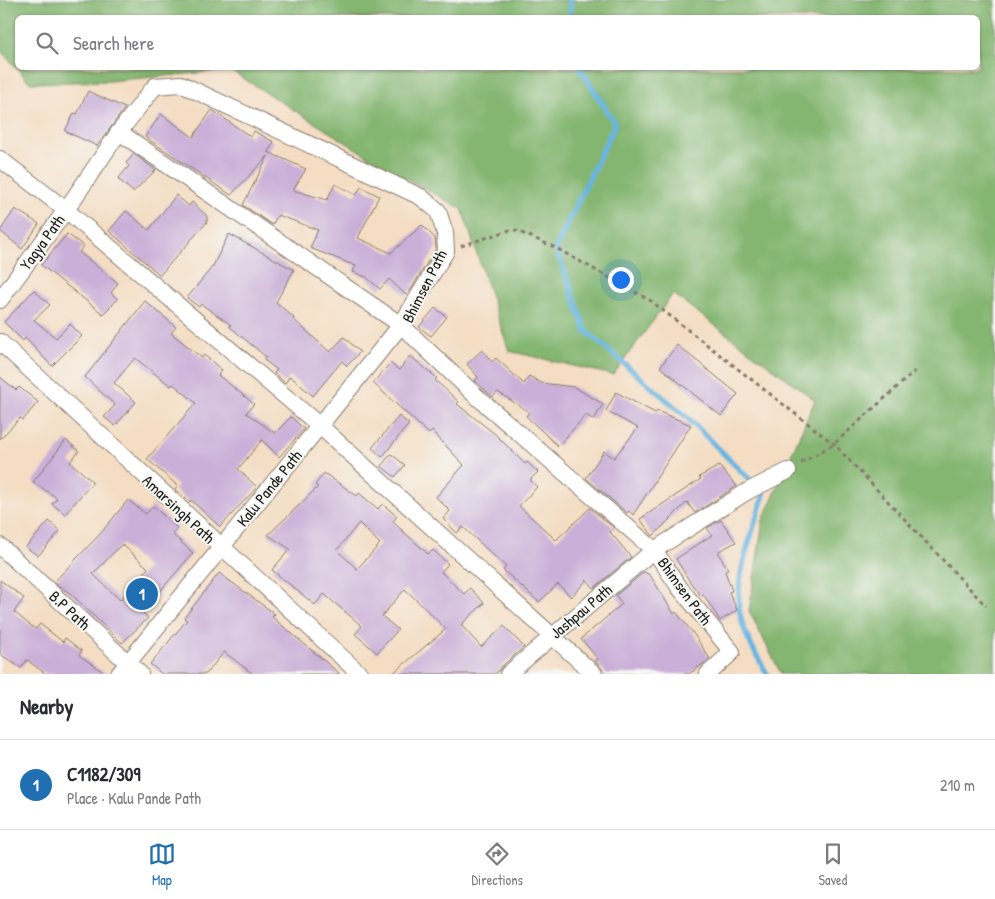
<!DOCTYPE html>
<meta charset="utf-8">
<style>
:root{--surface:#fff;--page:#f7f7f7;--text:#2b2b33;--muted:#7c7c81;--line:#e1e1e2;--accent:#1f6fb2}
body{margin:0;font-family:"Patrick Hand",sans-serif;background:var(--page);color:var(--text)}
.you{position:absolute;left:620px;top:279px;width:18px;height:18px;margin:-12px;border:4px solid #fff;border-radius:50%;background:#1a73e8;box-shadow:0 0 0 8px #1a73e833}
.badge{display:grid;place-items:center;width:32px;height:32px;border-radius:50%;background:var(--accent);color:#fff;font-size:16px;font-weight:700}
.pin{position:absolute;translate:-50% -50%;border:2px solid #fff;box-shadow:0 1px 5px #0006}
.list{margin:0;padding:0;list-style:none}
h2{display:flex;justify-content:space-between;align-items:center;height:65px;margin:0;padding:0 20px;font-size:21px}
h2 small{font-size:16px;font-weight:400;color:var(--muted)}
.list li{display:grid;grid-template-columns:32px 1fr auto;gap:15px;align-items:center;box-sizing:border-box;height:90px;padding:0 20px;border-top:1px solid var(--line)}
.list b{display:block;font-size:19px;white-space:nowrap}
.list p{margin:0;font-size:16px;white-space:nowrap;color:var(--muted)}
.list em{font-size:16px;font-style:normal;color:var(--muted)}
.icon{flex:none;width:28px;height:28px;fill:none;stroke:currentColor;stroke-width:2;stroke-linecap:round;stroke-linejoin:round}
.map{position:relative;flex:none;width:995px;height:674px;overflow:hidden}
.search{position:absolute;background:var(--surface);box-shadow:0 1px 4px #0004;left:15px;right:15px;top:15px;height:55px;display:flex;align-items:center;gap:12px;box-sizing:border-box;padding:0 18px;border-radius:8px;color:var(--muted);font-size:19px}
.sheet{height:155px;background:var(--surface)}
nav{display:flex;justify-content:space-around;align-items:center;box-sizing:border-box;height:70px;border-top:1px solid var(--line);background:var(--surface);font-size:14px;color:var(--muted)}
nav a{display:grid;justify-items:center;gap:2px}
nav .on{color:var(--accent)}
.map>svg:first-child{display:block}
.forest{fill:#84b671;stroke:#506946;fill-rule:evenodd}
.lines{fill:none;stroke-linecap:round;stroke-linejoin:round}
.stream{stroke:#67b5e1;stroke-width:5.5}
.building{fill:#cab0d8;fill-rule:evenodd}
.minor-casing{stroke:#887c6f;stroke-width:18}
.path{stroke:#887c6f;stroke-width:3;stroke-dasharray:4 4;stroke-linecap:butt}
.minor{stroke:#fff;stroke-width:16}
.labels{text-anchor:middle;stroke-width:4;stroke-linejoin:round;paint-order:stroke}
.street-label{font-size:16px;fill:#1c1c1c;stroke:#f6f6f2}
</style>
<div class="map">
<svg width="995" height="674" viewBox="0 0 995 674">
<rect width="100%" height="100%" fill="#f6f6f2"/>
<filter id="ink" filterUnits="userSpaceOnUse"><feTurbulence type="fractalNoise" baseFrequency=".02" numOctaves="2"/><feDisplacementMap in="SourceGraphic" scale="10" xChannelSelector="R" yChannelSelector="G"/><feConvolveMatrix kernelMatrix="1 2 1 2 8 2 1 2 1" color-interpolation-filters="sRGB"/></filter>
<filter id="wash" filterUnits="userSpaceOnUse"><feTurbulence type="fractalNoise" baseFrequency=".0096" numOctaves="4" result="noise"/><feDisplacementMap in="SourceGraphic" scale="20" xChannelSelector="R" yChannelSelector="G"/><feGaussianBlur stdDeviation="1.12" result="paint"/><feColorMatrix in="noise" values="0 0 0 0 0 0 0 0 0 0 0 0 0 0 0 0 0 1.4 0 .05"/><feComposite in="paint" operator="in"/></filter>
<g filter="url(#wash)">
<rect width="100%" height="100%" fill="#f4ddc2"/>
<!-- forest -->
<path class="forest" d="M0,0h995v674h-214l-32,-63 14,-91 52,-120 -142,-106 -60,81 -104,-24 -47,-142 -80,-44 -152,-95 -120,11 -80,2 -30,-33zM18,18h960v50h-960z"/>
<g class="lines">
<!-- stream -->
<g class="stream">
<polyline points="570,0 571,18"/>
<path d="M580,68l35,56 -59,124 30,83 103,88 75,75c-10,35 -31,84 -24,120 4,22 17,41 27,60"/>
</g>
</g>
<g id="blocks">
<!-- building -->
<g class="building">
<polygon points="88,91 125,108 97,146 65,131 74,113 77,114"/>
<polygon points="212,110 251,137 254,131 274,142 268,152 306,169 293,190 327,200 335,184 356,195 361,187 379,196 358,238 391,253 422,225 435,238 436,248 410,291 406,295 389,279 380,289 366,277 353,272 356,266 310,248 318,230 278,215 272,225 243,205 268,156 231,195 145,137 161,114 193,137"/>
<polygon points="134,154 156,170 133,192 118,179 129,166 126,163"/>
<polygon points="176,195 189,206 192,202 207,216 207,222 160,275 109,231 126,211 149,230"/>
<polygon points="15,209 39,224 22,249 0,231"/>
<polygon points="67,234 84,246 79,252 118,283 111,293 118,299 103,314 41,265"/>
<polygon points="229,234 294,270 276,302 294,318 293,319 330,352 344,337 360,352 347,366 342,361 313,396 290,376 285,383 274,373 277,370 264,360 266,357 229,326 231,325 201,304 199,307 187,298 213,266"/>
<polygon points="34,290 50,305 34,320 56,338 70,324 82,336 52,366 25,338 23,341 4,322"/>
<polygon points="145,301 176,327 171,333 202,358 204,355 222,370 218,375 254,404 246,413 275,433 291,417 304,429 279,457 262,440 238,469 257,487 220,527 191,500 190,502 175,490 178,486 147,459 196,403 173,384 171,386 135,358 114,383 136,402 115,426 104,417 115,405 85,377"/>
<polygon points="435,308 447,317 431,336 419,327"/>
<polygon points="677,345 738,394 721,416 660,367"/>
<polygon points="482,350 492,362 496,358 524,384 529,376 541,383 574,387 603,404 594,420 586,415 558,446 526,416 529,412 498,392 493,397 475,381 478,377 467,364"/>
<polygon points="410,356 437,378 435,380 459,402 457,404 495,434 525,464 527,462 538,472 530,480 537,487 519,506 556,540 590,508 614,528 610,532 631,557 594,588 587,580 571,597 558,584 539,602 503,570 506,567 463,527 457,533 443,519 450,511 436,497 464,465 432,431 429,434 373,383 390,363 399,370"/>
<polygon points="0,377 16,390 19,387 38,402 23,420 20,418 0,439"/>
<polygon points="616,392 655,413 657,411 691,425 633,515 629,511 627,513 586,478 604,451 614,458 638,428 606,411"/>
<polygon points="399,416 409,424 382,457 372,448"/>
<polygon points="66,440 79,451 70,462 93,482 65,514 52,504 57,498 33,482"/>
<polygon points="391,454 405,465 395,477 381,466"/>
<polygon points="719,466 737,486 695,513 687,502 653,536 640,519 701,479 699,477"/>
<path d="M324,473l33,23 2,-3 19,16 4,-5 15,12 -4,6 35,32 5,-4 15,14 -7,8 23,22 6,-6 14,15 -23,22 20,22 23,-21 20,21 -22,19 -6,8h-104l54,-45 -41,-40 -23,27 16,14 -21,23 -22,-19 7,-8 -38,-32 -9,11 -43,-35 18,-21 -22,-14 50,-48 -3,-2zM359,523l21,21 -23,25 -20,-19z"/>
<path d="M128,500l18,14 7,-8 24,22 -5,6 21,19 -51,59 6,6 -26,25 -50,-48 -18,-13 46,-48zM122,544l26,24 -28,32 -27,-26z"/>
<polygon points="721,520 736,542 719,551 719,555 728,569 725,571 732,591 729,592 737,610 720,621 703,594 701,596 690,582 676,559 712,535 707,528"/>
<polygon points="49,521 60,531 38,556 26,547"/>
<polygon points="644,572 650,575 674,614 676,612 693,633 710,659 689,674 607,674 595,661 598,659 581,639 622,604 616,595"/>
<polygon points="219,573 275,614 272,617 340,674 253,674 224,652 206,674 162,674 150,664 187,620 184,618"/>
<polygon points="0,580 24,598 14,612 35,629 40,624 63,642 65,638 82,651 79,655 106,674 46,674 27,660 21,668 0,654"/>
</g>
</g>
</g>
<g filter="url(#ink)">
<use href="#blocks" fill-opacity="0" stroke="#887c6f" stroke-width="1"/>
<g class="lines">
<defs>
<g id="minor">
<polyline points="0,159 66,210 119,132 155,86 181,84 421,197 438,211 445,233 446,251 401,325 475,395 654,550 679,587 732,652 708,674"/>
<polyline points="0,300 66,210 320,426 594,674"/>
<polyline points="0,342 360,674"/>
<polyline points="0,546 140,674"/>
<polyline points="119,674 401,325 119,132"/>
<polyline points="508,674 654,550 748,491 788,471"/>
</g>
</defs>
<!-- minor casing -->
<use href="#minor" class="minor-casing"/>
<!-- path -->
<g class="path">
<polyline points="461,246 513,229 556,248 651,301 834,444 986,606"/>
<polyline points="801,463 834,444 915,371"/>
</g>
<!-- minor -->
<use href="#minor" class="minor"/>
</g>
</g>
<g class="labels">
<!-- street labels -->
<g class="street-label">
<text transform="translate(42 242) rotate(-54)" y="6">Yagya Path</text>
<text transform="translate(424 286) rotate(-63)" y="6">Bhimsen Path</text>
<text transform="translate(269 488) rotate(-51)" y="6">Kalu Pande Path</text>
<text transform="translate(179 509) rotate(43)" y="6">Amarsingh Path</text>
<text transform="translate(685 591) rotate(54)" y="6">Bhimsen Path</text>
<text transform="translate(70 610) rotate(43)" y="6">B.P Path</text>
<text transform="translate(581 611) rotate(-40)" y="6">Jashpau Path</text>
</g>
</g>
</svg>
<div class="you"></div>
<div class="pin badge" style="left:142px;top:594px">1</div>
<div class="search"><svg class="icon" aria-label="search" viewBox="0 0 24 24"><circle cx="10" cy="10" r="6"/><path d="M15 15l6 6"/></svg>Search here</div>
</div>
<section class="sheet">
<h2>Nearby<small></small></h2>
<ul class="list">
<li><span class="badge">1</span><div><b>C1182/309</b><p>Place · Kalu Pande Path</p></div><em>210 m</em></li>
</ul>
</section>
<nav>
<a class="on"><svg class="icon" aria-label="map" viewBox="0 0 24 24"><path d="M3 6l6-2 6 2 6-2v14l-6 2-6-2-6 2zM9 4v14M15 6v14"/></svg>Map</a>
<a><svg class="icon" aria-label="directions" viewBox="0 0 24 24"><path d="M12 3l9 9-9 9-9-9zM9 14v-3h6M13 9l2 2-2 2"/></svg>Directions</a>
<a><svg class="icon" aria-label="saved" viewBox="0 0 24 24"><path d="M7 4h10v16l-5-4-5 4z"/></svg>Saved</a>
</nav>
